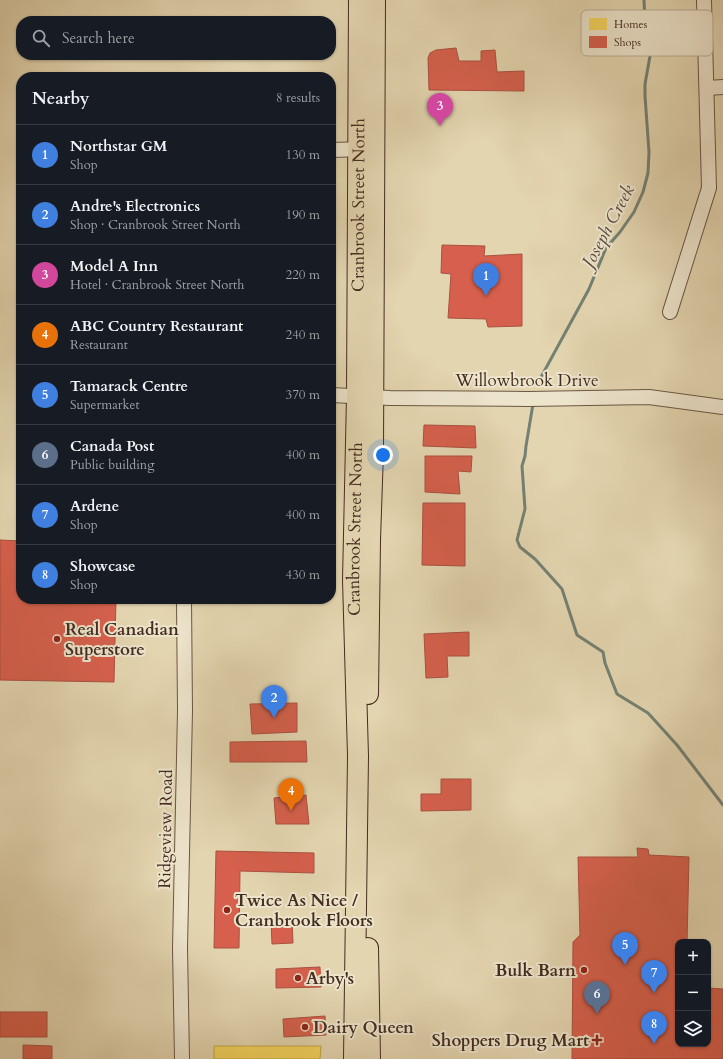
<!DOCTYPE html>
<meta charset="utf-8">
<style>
:root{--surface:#171b24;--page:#242831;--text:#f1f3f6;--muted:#9ea1a6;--line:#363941;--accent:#c59692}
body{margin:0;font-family:Cardo,serif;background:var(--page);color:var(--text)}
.controls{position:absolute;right:12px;bottom:12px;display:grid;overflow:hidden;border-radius:8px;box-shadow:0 1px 3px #0004}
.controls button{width:36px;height:36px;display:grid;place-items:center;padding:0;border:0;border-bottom:1px solid var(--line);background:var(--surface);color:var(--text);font:20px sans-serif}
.you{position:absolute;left:383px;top:455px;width:14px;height:14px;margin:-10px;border:3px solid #fff;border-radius:50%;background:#1a73e8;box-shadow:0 0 0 6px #1a73e833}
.badge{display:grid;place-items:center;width:26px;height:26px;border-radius:50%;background:var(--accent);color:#fff;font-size:13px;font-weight:700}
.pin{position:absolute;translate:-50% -33px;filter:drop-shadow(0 1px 2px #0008)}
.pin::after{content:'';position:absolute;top:21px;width:14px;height:12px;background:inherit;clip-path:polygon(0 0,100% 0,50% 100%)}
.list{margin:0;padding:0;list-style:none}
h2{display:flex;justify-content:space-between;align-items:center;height:52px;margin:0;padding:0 16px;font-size:17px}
h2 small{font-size:13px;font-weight:400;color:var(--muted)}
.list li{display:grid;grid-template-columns:26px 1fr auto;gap:12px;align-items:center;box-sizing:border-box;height:60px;padding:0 16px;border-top:1px solid var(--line)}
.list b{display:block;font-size:15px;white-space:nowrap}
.list p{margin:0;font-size:13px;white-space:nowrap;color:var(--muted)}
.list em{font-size:13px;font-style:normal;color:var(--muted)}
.icon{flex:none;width:22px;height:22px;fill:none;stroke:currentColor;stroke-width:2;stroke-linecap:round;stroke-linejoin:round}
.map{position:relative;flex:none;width:723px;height:1059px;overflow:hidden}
.search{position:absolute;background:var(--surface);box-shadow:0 1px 3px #0004;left:16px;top:16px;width:320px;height:44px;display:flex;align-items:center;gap:10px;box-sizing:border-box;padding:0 14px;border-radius:16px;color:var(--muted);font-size:15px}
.panel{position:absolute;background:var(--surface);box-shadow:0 1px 3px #0004;left:16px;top:72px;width:320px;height:532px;border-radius:16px}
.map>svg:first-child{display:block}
.homes{fill:#f6d55c;stroke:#c0a24a}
.shops{fill:#d6604d;stroke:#aa5040}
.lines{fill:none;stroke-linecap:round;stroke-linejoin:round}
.stream{stroke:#748173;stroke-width:3}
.minor-casing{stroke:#6b5644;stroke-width:16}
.highway-casing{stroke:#432c20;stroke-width:22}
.minor{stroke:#ede4cc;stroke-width:14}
.highway{stroke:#e3d5b0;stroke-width:20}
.poi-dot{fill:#8f2418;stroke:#ede4cc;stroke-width:1.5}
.labels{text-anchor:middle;stroke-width:4;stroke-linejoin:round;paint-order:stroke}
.street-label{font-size:17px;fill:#432c20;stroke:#ede4cc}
.poi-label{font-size:17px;font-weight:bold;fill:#432c20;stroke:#ede4cc;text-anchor:start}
.water-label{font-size:18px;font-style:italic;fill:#53483c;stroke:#ede4cc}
.key{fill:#ede4cc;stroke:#baad98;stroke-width:1}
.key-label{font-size:11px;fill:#432c20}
</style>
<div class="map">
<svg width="723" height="1059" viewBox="0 0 723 1059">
<rect width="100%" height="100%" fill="#e3d5b0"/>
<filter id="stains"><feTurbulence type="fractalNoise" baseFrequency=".005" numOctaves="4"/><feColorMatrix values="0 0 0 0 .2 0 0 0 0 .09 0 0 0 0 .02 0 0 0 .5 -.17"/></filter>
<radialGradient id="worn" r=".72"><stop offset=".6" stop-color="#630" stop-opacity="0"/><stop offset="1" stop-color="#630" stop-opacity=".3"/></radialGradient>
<!-- homes -->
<polygon class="homes" points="214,1046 321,1046 320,1059 214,1059"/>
<!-- shops -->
<g class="shops">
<polygon points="456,48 459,61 481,61 481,51 495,50 497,72 524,71 524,91 429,90 428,58 430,53 436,50"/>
<polygon points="442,245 485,246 484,256 522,254 522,326 488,327 486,319 448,318 451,274 441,273"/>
<polygon points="424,425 475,426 476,448 423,446"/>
<polygon points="425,456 472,456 471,472 458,471 460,494 425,492"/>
<polygon points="423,503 465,503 465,566 422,565"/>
<polygon points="0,540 21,541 21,599 116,599 114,682 0,680"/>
<polygon points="469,632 469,656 447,656 448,677 426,678 424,634"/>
<polygon points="297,703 297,732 252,734 250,704"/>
<polygon points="306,741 307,762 230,762 230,742"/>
<polygon points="441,779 471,779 471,810 421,811 421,794 441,794"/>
<polygon points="306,795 309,824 276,824 274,798"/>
<polygon points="637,848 648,849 649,855 689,857 687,942 678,942 678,1044 708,1044 708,988 723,989 723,1059 572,1059 573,942 580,935 578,857 638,857"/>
<polygon points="216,851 314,853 314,873 240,871 239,948 214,948"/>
<polygon points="292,920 293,943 272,944 271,921"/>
<polygon points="320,967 321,987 276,988 276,969"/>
<rect x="0" y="1012" width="47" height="25"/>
<polygon points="325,1016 326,1035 284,1037 283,1019"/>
<polygon points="23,1045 52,1046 52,1059 23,1059"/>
</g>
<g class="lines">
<!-- stream -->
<g class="stream">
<polyline points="540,379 589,289 606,248 620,232 634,212 643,192 648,173 649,152 645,96 645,84 650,56 650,43 645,22 644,0"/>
<polyline points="533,404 526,446 525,456 522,466 525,509 517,540 520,547 535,559 562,589 577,635 603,652 605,663 617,694 648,713 677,745 723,805"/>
</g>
<defs>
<g id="minor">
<polyline points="707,88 723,87"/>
<polyline points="331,150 367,149"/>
<polyline points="670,312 709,188 704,0"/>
<polyline points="331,395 390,398 528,399 649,397 723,407"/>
<polyline points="182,1059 180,948 185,711 184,599"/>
</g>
<g id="highway">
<polyline points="368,694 370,540 373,452 375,0"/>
<polyline points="368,948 370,1059"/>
<path id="s1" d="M354,1059l4,-303 -5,-176 4,-184 2,-396"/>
</g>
</defs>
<!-- minor casing -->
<use href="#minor" class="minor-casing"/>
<!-- highway casing -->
<use href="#highway" class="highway-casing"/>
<!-- minor -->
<use href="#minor" class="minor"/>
<!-- highway -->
<use href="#highway" class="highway"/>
</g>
<!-- markers -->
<g class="poi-dot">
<circle cx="57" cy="639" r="4"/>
<circle cx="227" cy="910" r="4"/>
<circle cx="584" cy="970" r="4"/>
<circle cx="298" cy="978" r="4"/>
<circle cx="305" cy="1027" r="4"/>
<path d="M595 1034h4v4h4v4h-4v4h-4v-4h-4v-4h4z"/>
</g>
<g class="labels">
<!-- street labels -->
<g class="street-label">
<text dy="6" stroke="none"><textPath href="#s1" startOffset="854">Cranbrook Street North</textPath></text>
<text x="527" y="386">Willowbrook Drive</text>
<text dy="6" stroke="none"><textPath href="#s1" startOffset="530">Cranbrook Street North</textPath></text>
<text transform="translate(165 829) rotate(-89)" y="6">Ridgeview Road</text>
</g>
<!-- poi labels -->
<g class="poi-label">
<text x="65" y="635">Real Canadian<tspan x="65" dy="20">Superstore</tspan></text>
<text x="235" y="906">Twice As Nice /<tspan x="235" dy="20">Cranbrook Floors</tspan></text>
<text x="576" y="976" text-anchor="end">Bulk Barn</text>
<text x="306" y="984">Arby's</text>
<text x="313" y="1033">Dairy Queen</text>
<text x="589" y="1046" text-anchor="end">Shoppers Drug Mart</text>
</g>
<!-- water labels -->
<g class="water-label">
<text transform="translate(608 226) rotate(-62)" y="6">Joseph Creek</text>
</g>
</g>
<!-- legend -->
<rect x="581" y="10" width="132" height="46" rx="6" class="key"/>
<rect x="589" y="18" width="18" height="12" fill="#f6d55c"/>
<rect x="589" y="36" width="18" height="12" fill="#d6604d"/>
<g class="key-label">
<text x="614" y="28">Homes</text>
<text x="614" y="46">Shops</text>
</g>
<rect width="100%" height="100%" filter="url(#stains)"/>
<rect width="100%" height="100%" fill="url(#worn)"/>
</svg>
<div class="controls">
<button>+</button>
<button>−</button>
<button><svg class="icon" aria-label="layers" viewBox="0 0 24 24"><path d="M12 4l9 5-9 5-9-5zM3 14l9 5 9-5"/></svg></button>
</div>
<div class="you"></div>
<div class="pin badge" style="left:486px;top:296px;background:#3f7fe0">1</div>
<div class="pin badge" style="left:274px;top:718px;background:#3f7fe0">2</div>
<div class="pin badge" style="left:440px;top:126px;background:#d1479c">3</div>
<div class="pin badge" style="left:291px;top:811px;background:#e8710a">4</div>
<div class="pin badge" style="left:625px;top:965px;background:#3f7fe0">5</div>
<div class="pin badge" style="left:597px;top:1014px;background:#5c6f8a">6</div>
<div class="pin badge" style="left:654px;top:993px;background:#3f7fe0">7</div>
<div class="pin badge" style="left:654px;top:1044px;background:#3f7fe0">8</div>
<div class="search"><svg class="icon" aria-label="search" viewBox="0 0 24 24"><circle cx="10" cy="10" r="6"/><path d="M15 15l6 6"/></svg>Search here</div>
<section class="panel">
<h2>Nearby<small>8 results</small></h2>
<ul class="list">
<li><span class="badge" style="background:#3f7fe0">1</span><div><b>Northstar GM</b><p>Shop</p></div><em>130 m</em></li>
<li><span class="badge" style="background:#3f7fe0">2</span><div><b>Andre's Electronics</b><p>Shop · Cranbrook Street North</p></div><em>190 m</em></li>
<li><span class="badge" style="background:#d1479c">3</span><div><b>Model A Inn</b><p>Hotel · Cranbrook Street North</p></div><em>220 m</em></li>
<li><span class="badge" style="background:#e8710a">4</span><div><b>ABC Country Restaurant</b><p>Restaurant</p></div><em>240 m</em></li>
<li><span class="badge" style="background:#3f7fe0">5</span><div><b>Tamarack Centre</b><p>Supermarket</p></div><em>370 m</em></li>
<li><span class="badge" style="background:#5c6f8a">6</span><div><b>Canada Post</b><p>Public building</p></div><em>400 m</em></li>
<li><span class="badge" style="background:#3f7fe0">7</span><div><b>Ardene</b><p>Shop</p></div><em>400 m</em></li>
<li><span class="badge" style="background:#3f7fe0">8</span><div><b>Showcase</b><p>Shop</p></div><em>430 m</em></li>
</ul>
</section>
</div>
